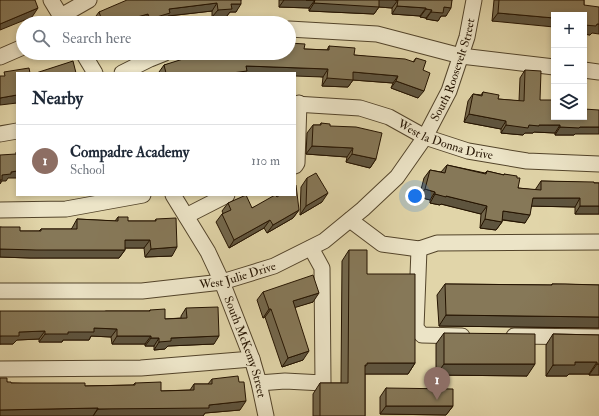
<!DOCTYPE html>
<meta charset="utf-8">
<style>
:root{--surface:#fff;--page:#f2f2f3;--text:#1f2937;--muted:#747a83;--line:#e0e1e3;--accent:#8f2418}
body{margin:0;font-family:"IM FELL Double Pica",serif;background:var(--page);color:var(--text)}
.controls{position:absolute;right:12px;top:12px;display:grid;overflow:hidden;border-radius:0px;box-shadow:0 2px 6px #0003}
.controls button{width:36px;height:36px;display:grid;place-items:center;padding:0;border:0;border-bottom:1px solid var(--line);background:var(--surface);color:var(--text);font:20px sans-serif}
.you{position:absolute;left:415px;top:196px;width:14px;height:14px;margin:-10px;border:3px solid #fff;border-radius:50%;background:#1a73e8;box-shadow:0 0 0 6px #1a73e833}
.badge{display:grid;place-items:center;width:26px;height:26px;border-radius:50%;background:var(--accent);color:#fff;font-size:13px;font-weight:700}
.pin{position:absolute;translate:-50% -33px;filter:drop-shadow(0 1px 2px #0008)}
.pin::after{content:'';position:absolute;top:21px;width:14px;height:12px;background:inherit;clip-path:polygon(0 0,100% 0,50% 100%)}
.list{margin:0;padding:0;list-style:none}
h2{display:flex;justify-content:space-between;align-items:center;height:52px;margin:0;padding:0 16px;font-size:17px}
h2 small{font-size:13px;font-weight:400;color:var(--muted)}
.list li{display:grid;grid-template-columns:26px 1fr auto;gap:12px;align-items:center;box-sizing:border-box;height:72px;padding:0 16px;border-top:1px solid var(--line)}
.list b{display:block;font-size:15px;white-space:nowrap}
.list p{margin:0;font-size:13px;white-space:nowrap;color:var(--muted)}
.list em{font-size:13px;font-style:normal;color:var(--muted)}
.icon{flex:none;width:22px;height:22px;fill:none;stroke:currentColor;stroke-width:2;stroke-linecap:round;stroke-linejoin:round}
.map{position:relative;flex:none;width:599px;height:416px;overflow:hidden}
.search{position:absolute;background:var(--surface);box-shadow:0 2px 6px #0003;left:16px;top:16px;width:280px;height:44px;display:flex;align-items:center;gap:10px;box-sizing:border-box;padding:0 14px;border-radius:22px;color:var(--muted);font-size:15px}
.panel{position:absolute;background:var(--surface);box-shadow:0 2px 6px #0003;left:16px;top:72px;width:280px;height:124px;border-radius:0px}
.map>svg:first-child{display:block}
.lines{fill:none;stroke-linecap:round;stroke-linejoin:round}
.minor-casing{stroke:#53442a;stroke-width:17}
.minor{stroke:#ece4c7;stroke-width:15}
.wall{fill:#73674c;stroke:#241300}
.shaded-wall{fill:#5e543e;stroke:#241300}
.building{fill:#867858;stroke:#241300}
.labels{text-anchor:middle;stroke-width:3;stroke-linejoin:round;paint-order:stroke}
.street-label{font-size:12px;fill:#241300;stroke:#ece4c7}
</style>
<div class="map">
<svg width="599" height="416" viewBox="0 0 599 416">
<rect width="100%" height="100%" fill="#e1d5a9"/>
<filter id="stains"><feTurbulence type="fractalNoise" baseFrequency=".005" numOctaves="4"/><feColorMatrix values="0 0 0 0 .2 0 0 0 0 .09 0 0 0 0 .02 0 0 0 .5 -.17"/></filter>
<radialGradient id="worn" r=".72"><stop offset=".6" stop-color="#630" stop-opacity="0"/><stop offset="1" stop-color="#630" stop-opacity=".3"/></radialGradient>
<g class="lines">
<defs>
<g id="minor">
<polyline points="51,0 65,23"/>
<polyline points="61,16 89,0"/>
<polyline points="289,29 377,34 461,56 554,67"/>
<polyline points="83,53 95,73"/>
<polyline points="0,57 23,47"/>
<polyline points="584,70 599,72"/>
<polyline points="122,73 150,59 165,53"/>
<path id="s1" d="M295,104l65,4 29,9 36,20 43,14 59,10 72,3"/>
<polyline points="0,134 17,131"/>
<polyline points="295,166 297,163 299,103"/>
<path id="s2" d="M173,195l35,57 14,30 30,77 7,24 7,33"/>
<polyline points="0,210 66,209 143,195"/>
<polyline points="186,216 227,195"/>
<polyline points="350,220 382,244 419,249 437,243 599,242"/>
<polyline points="419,249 416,328 422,335 462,336"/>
<path id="s3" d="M0,291h142l80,-9 52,-16 50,-25 39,-32 34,-32 28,-40 24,-46 18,-54 7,-37"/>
<polyline points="514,336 599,337"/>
<polyline points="0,369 141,368 252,359"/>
<polyline points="259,383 285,381 323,383 322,268 311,248"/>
</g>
</defs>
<!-- minor casing -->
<use href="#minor" class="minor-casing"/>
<!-- minor -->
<use href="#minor" class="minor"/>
</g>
<!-- wall -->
<g class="wall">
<polygon points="241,0 236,12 230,12 226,17 212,17 212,11 168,16 165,21 158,23 143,23 143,22 138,23 95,23 93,20 99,12"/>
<polygon points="279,0 452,0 446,16 441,16 438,21 426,19 426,18 420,17 420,16 392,14 392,8 379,7 374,14 309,11 309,8 279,7"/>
<polygon points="494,0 584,0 584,5 592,33 590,35 584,34 584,15 492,21"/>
<polygon points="329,46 354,55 413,62 416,58 423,70 418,98 391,88 393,83 353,80 348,87 322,86 323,77 295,73 159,73 159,72 164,65 208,56 249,53 289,53 304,49 327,50"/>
<polygon points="525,70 540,100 575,134 574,135 555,135 555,133 534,132 533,133 525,133 523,135 501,133 501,129 464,122 468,101 473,94 481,95 483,92 498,99 519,101 520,78"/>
<polygon points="321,123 330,126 376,159 370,168 346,162 347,157 306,154 307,133 313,125 320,125"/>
<polygon points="447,165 485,173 487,171 504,175 504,174 517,178 518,188 535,190 541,181 599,183 599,214 575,214 575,207 531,206 525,223 502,220 502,222 496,230 480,228 481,214 441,204 440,205 430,203 430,200 419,197 424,178 430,170 441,172"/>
<polygon points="307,178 322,202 300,215 301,187"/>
<polygon points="277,197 299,210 293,218 267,233 264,228 229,248 216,222 222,214 223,213 222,211 228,203 252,208"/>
<polygon points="118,217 128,221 155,221 156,219 172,256 145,257 144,248 125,248 125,250 119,258 30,258 0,257 0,227 20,231 39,231 41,229 71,229 72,228 77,219 115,221"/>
<polygon points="349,250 367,274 415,363 408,374 365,374 365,416 313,416 313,394 320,383 341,383 342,261"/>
<polygon points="445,284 551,285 552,284 599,285 599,328 439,326 437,295"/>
<polygon points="263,292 313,302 295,307 303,360 282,367 265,317 263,318 257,300"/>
<polygon points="186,308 214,344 168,346 165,349 154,350 154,346 145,346 145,344 112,344 111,337 91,336 89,340 63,340 62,342 39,342 39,339 17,340 13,344 0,344 106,311 149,311 150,310 165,319 181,318 181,316"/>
<polygon points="444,333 527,376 436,375 436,344"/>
<polygon points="553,334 599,335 599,375 589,375 589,374 569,374 567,376 546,376 546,345"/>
<polygon points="212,379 240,410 205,413 203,416 0,416 7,382 11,383 85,386 133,385 135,383 161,391 190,390 194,384 208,384"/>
<polygon points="386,388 453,406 446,415 380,414 380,397"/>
</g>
<!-- shaded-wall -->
<g class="shaded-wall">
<polygon points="284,0 315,0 309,8 279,7"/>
<polygon points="379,0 398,0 392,8 379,7 374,14 309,11 314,3"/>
<polygon points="217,3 212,11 168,16 165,21 158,23 147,23 150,19 169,9"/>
<polygon points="231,4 241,4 236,12 230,12 226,17 212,17 218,10"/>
<polygon points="397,6 426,8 420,16 392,14"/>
<polygon points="444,7 451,8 446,16 441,16 438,21 426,19 431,12"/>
<polygon points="38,8 32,17 0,30 0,24"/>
<polygon points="426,9 432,10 426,18 420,17"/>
<polygon points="498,13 554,18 554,27 492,21"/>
<polygon points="148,14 143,22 138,23 127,23 130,19"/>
<polygon points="597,24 599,24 599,34 592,33 590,35 584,34 584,25"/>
<polygon points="246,66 328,69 323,77 295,76 295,73 232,73"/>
<polygon points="353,72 398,76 393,83 353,80 348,87 322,86 327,78"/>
<polygon points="396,81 424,91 418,98 391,88"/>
<polygon points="17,95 17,103 0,105 0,98"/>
<polygon points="469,114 506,121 501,129 464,122"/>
<polygon points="506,125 560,125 555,133 534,132 533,133 525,133 523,135 501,133"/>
<polygon points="560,127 599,127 599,134 575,134 574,135 555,135"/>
<polygon points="312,146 353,148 347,157 306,154"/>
<polygon points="352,154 376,159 370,168 346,162"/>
<polygon points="17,171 17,178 8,178 6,181 2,181 0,184 0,178 2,175 11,172"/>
<polygon points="425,189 435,192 430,200 419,197"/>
<polygon points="328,193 322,202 300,215 306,206"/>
<polygon points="435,194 446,196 487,206 481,214 441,204 440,205 430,203"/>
<polygon points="533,198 580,198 575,207 527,206"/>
<polygon points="580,206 599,206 599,214 575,214"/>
<polygon points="299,210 293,218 267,233 273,225"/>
<polygon points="503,211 530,215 525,223 498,219"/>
<polygon points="485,219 502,222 496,230 480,228"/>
<polygon points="270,220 264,228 229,248 234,240"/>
<polygon points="125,240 150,240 144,248 119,248"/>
<polygon points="177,247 172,256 145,257 151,249"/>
<polygon points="0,249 125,250 119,258 30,258 0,257"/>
<polygon points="319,293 313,302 287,310 293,301"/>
<polygon points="269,309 271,309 265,317 263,318"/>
<polygon points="446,315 599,317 599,328 439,326"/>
<polygon points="94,328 117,329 111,337 91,336 89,340 63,340 62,342 39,342 45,334"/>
<polygon points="45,331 39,339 17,340 13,344 0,344 0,336 19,332"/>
<polygon points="117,336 151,336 145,344 112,344"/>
<polygon points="219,336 214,344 168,346 165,349 154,350 159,342 171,338"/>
<polygon points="151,338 159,338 154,346 145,346"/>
<polygon points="309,351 303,360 282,367 288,358"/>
<polygon points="575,362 597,362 589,374 569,374 567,376 546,376 553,365"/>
<polygon points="367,363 415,363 408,374 361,374"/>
<polygon points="444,364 535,364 527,376 436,375"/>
<polygon points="597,364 599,364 599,375 589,375"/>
<polygon points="246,401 240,410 205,413 203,416 93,416 98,409 209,405"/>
<polygon points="386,406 453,406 446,415 380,414"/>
<polygon points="98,408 93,416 0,416 0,410"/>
</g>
<!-- building -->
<g class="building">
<polygon points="0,0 35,0 38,8 0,24"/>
<polygon points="127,0 241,0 241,4 231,4 232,9 218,10 217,3 169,9 170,13 150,19 148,14 130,19 131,23 103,23 99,12"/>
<polygon points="306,0 379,0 379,7 314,3 315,0"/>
<polygon points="395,0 452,0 451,8 444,7 443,13 431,12 432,10 426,9 426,8 397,6 398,0"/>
<polygon points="499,0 584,0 584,5 599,7 599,24 597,24 596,26 584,25 584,15 554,15 554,18 498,13"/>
<polygon points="289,43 305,44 304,49 329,50 329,46 355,48 354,55 405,59 414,62 416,58 426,61 423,70 430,73 424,91 396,81 398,76 353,72 353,80 327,78 328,69 246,66 247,71 232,73 166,73 164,65 202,53 207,53 208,56 255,53 289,53"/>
<polygon points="73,61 76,73 36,73"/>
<polygon points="29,68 30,73 17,73 17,95 0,98 0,76 5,76 4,72"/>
<polygon points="525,70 541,71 540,100 554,100 554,117 584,117 584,109 599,110 599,127 580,127 579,128 560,127 560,125 539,125 539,126 529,125 528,128 506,125 506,121 469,114 473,94 482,96 483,92 499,95 498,99 524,101"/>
<polygon points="321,123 330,124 330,126 356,127 382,133 376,159 352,154 353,148 312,146 313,125 321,125"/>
<polygon points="16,152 17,152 17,171 11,172 11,174 2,175 2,180 0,180 0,155 16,154"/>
<polygon points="447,165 486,174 487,171 504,175 504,174 517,176 517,178 520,178 518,188 541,190 541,181 594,182 594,183 599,183 599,206 580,206 580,198 533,198 530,215 503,211 502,222 485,219 487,206 446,196 446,197 435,194 435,192 425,189 430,170 445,173"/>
<polygon points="316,173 328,193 306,206 307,178"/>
<polygon points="296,185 299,210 273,225 270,220 234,240 222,214 231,210 228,203 246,195 252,208 275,195 277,197 280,195 295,195 295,186"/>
<polygon points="118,217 128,217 128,221 156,221 156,219 176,218 177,247 151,249 150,240 125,240 125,250 36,250 0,249 0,227 20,227 20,231 41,231 41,229 77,229 77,219 118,221"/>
<polygon points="349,250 367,250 367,274 415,274 415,363 367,363 367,365 365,365 365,416 320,416 320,383 348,383"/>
<polygon points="313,275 319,293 293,301 309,351 288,358 271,309 269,309 263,292"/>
<polygon points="445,284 552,285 552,284 565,284 599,285 599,317 446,315"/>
<polygon points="218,307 219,336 171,338 171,341 159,342 159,338 151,338 151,336 117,336 117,329 94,328 94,332 68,332 68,334 45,334 45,331 19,332 19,336 0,336 0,311 150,311 150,310 165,309 165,319 187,318 186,308"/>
<polygon points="444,333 535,334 535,364 444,364"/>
<polygon points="553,334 599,335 599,364 597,364 597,362 575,362 575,365 553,365"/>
<polygon points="238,376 239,382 244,382 246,401 209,405 209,408 98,409 98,408 0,410 0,378 7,378 7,382 11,382 11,383 85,383 85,386 135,385 135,383 161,382 161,391 194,390 194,384 212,384 212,379"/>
<polygon points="386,388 453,389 453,406 386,406"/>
</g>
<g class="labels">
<!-- street labels -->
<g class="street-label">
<text dy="4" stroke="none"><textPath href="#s3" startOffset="552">South Roosevelt Street</textPath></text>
<text dy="4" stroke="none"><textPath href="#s1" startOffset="157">West la Donna Drive</textPath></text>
<text dy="4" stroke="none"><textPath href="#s3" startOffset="239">West Julie Drive</textPath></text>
<text dy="4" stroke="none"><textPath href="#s2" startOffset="169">South McKemy Street</textPath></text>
</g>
</g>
<rect width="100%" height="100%" filter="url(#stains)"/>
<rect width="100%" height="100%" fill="url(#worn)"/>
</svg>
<div class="controls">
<button>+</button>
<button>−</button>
<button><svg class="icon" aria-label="layers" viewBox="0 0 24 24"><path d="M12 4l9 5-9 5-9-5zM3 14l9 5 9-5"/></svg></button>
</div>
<div class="you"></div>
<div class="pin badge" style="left:437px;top:400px;background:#8d6e63">1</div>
<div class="search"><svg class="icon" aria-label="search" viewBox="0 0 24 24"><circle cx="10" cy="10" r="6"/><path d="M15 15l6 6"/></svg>Search here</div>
<section class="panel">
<h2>Nearby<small></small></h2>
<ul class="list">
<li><span class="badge" style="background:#8d6e63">1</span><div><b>Compadre Academy</b><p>School</p></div><em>110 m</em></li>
</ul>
</section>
</div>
